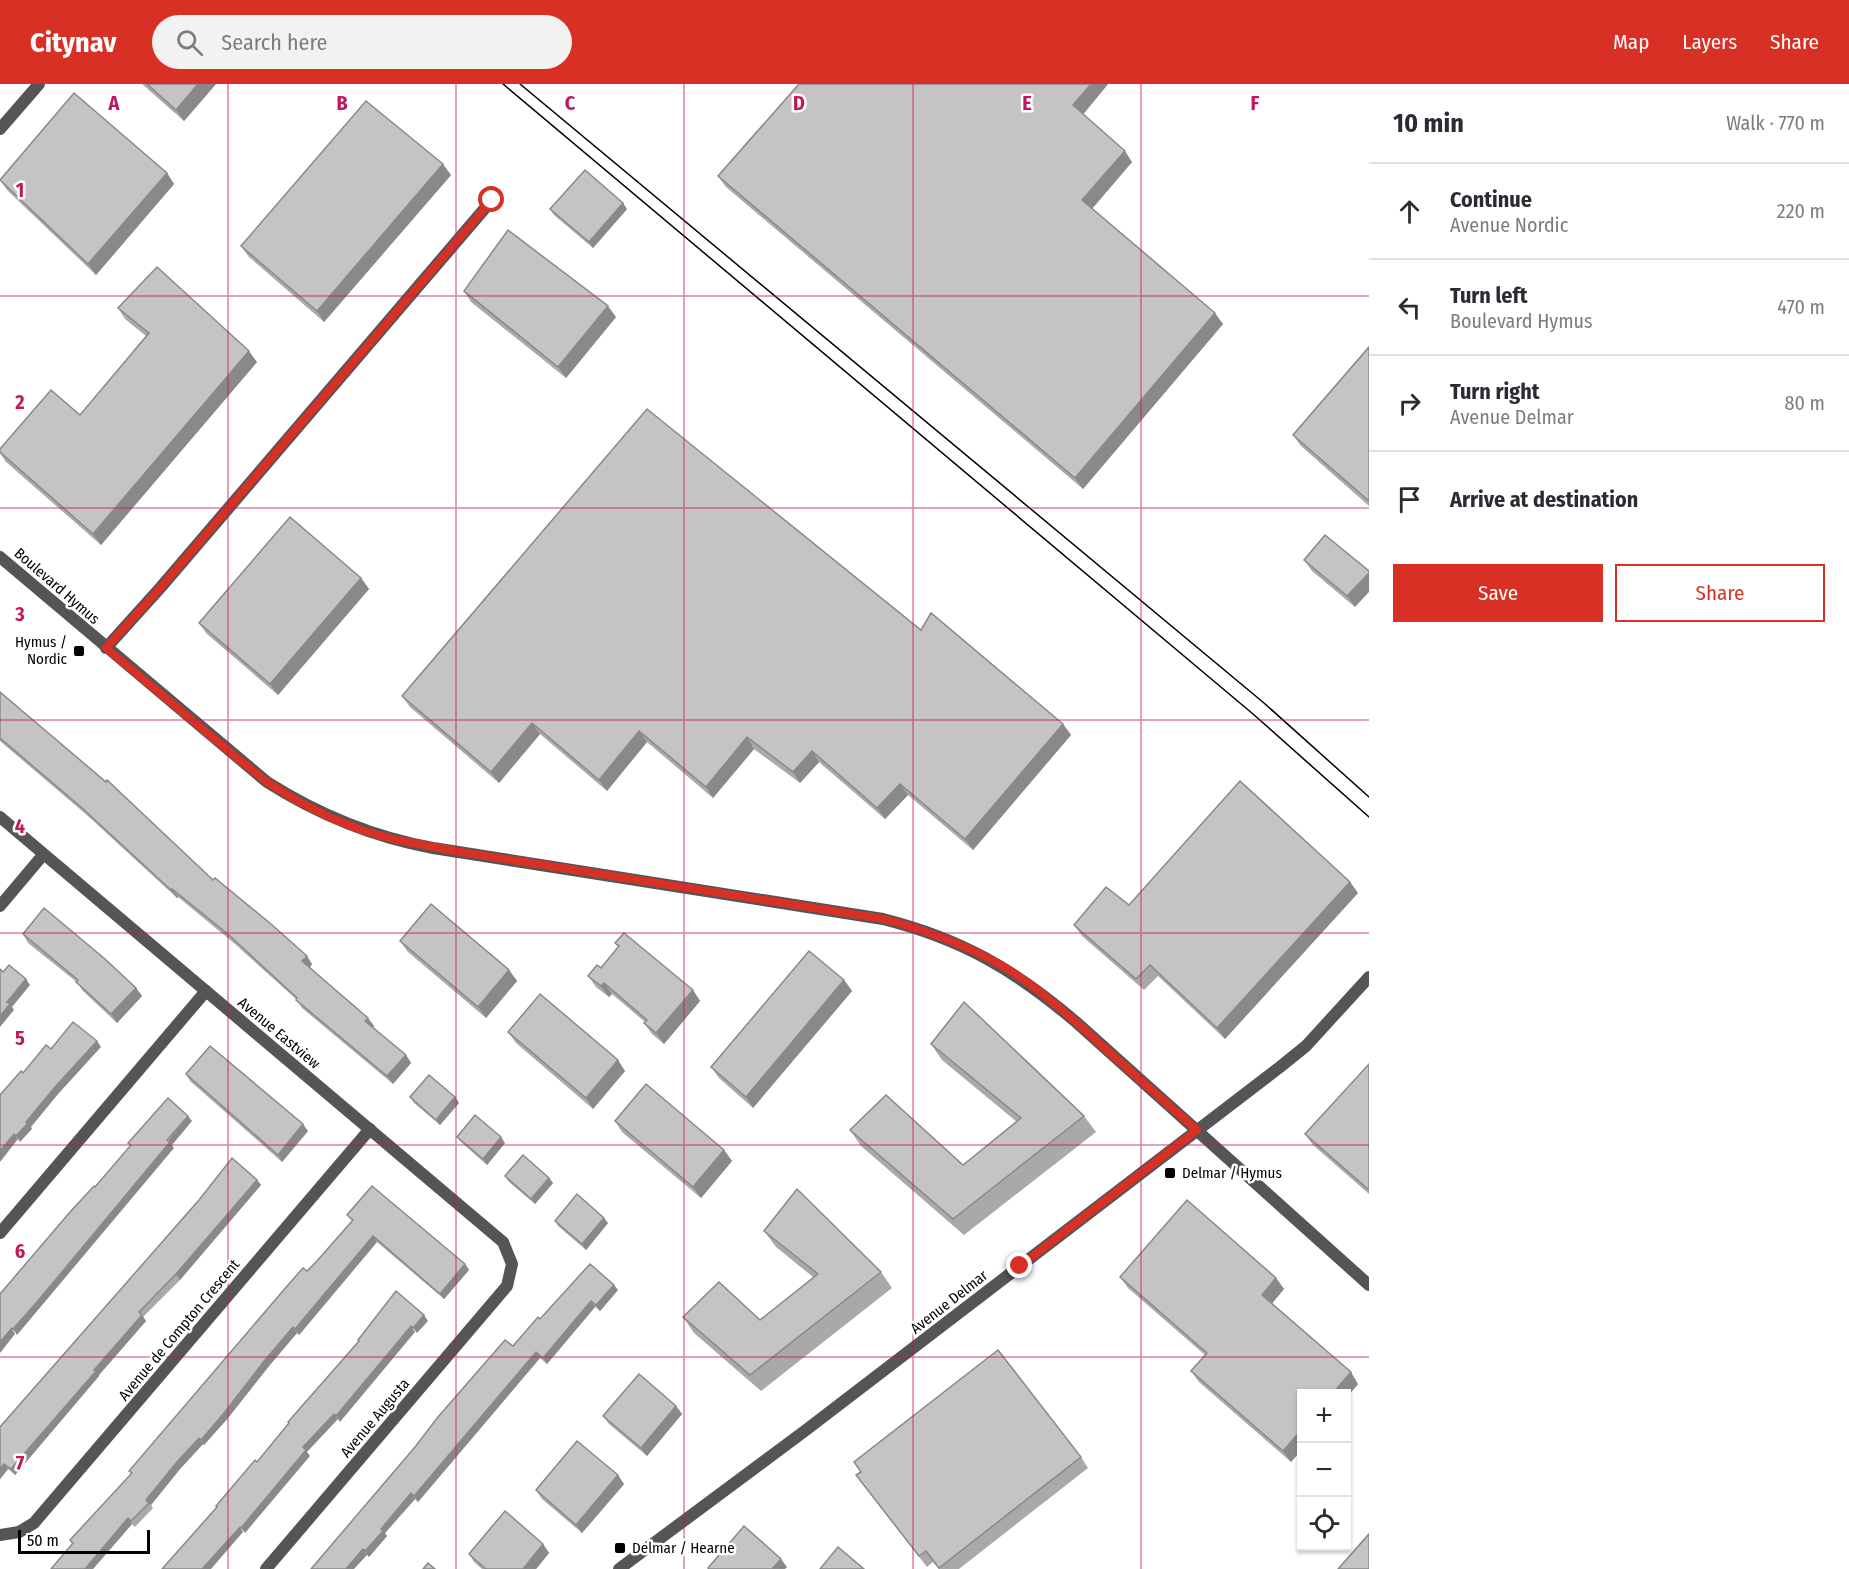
<!DOCTYPE html>
<meta charset="utf-8">
<style>
:root{--surface:#fff;--page:#f2f2f3;--text:#2b2b33;--muted:#7c7c81;--line:#e1e1e2;--accent:#d93025}
body{margin:0;font-family:"Fira Sans Condensed",sans-serif;background:var(--page);color:var(--text)}
.controls{position:absolute;right:18px;bottom:18px;display:grid;overflow:hidden;border-radius:0px;box-shadow:0 2px 4px #0004}
.controls button{width:54px;height:54px;display:grid;place-items:center;padding:0;border:0;border-bottom:2px solid var(--line);background:var(--surface);color:var(--text);font:30px sans-serif}
.scale{position:absolute;left:18px;bottom:15px;width:132px;box-sizing:border-box;padding-left:6px;border:3px solid #000;border-top:0;font-size:16px;line-height:21px;white-space:nowrap;color:#000;-webkit-text-stroke:4px #fff;paint-order:stroke}
.stop{position:absolute;width:18px;height:18px;margin:-14px;border:4px solid #d93025;border-radius:50%;background:#fff}
.stop.end{background:#d93025;border-color:#fff;box-shadow:0 2px 6px #0008}
.list{margin:0;padding:0;list-style:none}
h2{display:flex;justify-content:space-between;align-items:center;height:78px;margin:0;padding:0 24px;font-size:26px}
h2 small{font-size:20px;font-weight:400;color:var(--muted)}
.list li{display:grid;grid-template-columns:39px 1fr auto;gap:18px;align-items:center;box-sizing:border-box;height:96px;padding:0 24px;border-top:2px solid var(--line)}
.list b{display:block;font-size:22px;white-space:nowrap}
.list p{margin:0;font-size:20px;white-space:nowrap;color:var(--muted)}
.list em{font-size:20px;font-style:normal;color:var(--muted)}
.actions{display:flex;gap:12px;padding:18px 24px}
.actions a{flex:1;padding:14px 0;border:2px solid var(--accent);border-radius:0px;text-align:center;font-size:21px;color:var(--accent)}
.actions .main{background:var(--accent);color:#fff}
.icon{flex:none;width:33px;height:33px;fill:none;stroke:currentColor;stroke-width:2;stroke-linecap:round;stroke-linejoin:round}
.map{position:relative;flex:none;width:1369px;height:1485px;overflow:hidden}
header{display:flex;align-items:center;gap:36px;box-sizing:border-box;height:84px;padding:0 30px;background:var(--accent);color:#fff}
header strong{font-size:28px}
nav{display:flex;gap:33px;margin-inline-start:auto;font-size:21px}
.search{width:420px;height:54px;background:var(--page);display:flex;align-items:center;gap:15px;box-sizing:border-box;padding:0 21px;border-radius:33px;color:var(--muted);font-size:22px}
main{display:flex}
aside{flex:1;background:var(--surface)}
.map>svg:first-child{display:block}
.lines{fill:none;stroke-linecap:round;stroke-linejoin:round}
.minor{stroke:#555;stroke-width:12}
.tertiary{stroke:#555;stroke-width:12}
.tram{stroke:#000;stroke-width:1.5}
.wall{fill:#a9a9a9}
.shaded-wall{fill:#898989}
.building{fill:#c4c4c4;stroke:#898989;stroke-width:1.5}
.route{stroke:#d93025;stroke-width:8}
.grid{fill:none;stroke:#c2185b;stroke-width:1.5;stroke-opacity:0.55}
.poi-dot{fill:#000;stroke:#fff;stroke-width:2}
.labels{text-anchor:middle;stroke-width:5;stroke-linejoin:round;paint-order:stroke}
.street-label{font-size:15px;fill:#000;stroke:#fff}
.poi-label{font-size:15px;fill:#000;stroke:#fff;text-anchor:start}
.grid-label{font-size:20px;text-anchor:middle;font-weight:bold;fill:#c2185b;stroke:#fff;stroke-width:5;stroke-linejoin:round;paint-order:stroke}
</style>
<header>
<strong>Citynav</strong>
<div class="search"><svg class="icon" aria-label="search" viewBox="0 0 24 24"><circle cx="10" cy="10" r="6"/><path d="M15 15l6 6"/></svg>Search here</div>
<nav><a>Map</a><a>Layers</a><a>Share</a></nav>
</header>
<main>
<div class="map">
<svg width="1369" height="1485" viewBox="0 0 1369 1485">
<rect width="100%" height="100%" fill="#fff"/>
<g class="lines">
<!-- minor -->
<g class="minor">
<polyline points="0,45 39,0"/>
<polyline points="106,564 161,503 492,116"/>
<polyline points="0,733 503,1158 512,1180 507,1202 266,1485"/>
<polyline points="0,822 43,771"/>
<polyline points="0,1149 206,907"/>
<polyline points="0,1451 19,1448 34,1439 370,1045"/>
</g>
<!-- tertiary -->
<g class="tertiary">
<path d="M0,473l267,225c52,33 106,55 166,66l450,71c79,20 132,51 193,103l293,263"/>
<polyline points="619,1485 806,1346 1280,983 1306,962 1369,893"/>
</g>
<!-- tram -->
<g class="tram">
<polyline points="503,0 1253,630 1369,733"/>
<polyline points="520,0 1264,619 1369,713"/>
</g>
</g>
<!-- wall -->
<g class="wall">
<polygon points="142,0 216,0 184,37"/>
<polygon points="799,0 1108,0 1083,30 1132,78 1092,125 1223,240 1083,405 726,103 718,92"/>
<polygon points="167,89 174,100 96,191 8,107 0,96"/>
<polygon points="451,91 324,238 249,173 241,162"/>
<polygon points="550,125 627,125 593,164 554,131"/>
<polygon points="464,207 616,233 566,294 471,218"/>
<polygon points="118,224 257,278 101,461 6,378 0,369 0,365 80,331 146,252 125,235"/>
<polygon points="1369,263 1369,422 1301,362 1293,351"/>
<polygon points="1325,451 1355,523 1312,487 1304,476"/>
<polygon points="361,494 369,505 278,611 207,550 199,539"/>
<polygon points="921,546 1063,640 1071,651 973,766 908,711 885,735 819,678 800,699 754,665 713,714 647,658 607,707 540,650 499,699 410,623 402,612"/>
<polygon points="0,608 213,796 312,880 310,884 374,942 373,943 406,971 411,979 393,1000 302,924 296,915 235,860 178,813 177,814 88,732 0,657"/>
<polygon points="1350,798 1358,809 1225,955 1158,892 1144,906 1082,852 1074,841 1129,821"/>
<polygon points="23,850 136,904 142,912 117,939 82,906 78,899 28,859"/>
<polygon points="400,857 509,886 517,897 486,934 408,868"/>
<polygon points="615,859 693,906 700,917 664,960 652,950 644,939 645,938 612,910 609,913 596,903 588,892 601,884 618,863"/>
<polygon points="844,896 852,907 753,1024 719,994 711,983"/>
<polygon points="508,948 625,987 593,1025 516,959"/>
<polygon points="931,960 1084,1032 1096,1048 964,1151 861,1062 850,1046 963,1081 1017,1038 942,976"/>
<polygon points="1369,980 1369,1110 1313,1061 1305,1050"/>
<polygon points="186,990 308,1047 282,1078 190,997"/>
<polygon points="410,1013 455,1013 459,1019 440,1041 414,1019"/>
<polygon points="615,1037 724,1066 732,1077 701,1114 622,1048"/>
<polygon points="457,1053 505,1059 487,1081 461,1058"/>
<polygon points="505,1092 549,1094 553,1099 535,1120 509,1098"/>
<polygon points="257,1096 261,1101 180,1196 143,1233 146,1237 99,1291 99,1292 15,1391 8,1385 0,1395 0,1343"/>
<polygon points="347,1131 465,1180 469,1186 444,1215 377,1158 299,1251 297,1249 269,1282 228,1334 204,1361 203,1360 180,1385 151,1421 153,1424 135,1443 132,1440 93,1485 51,1485 72,1460 70,1456 131,1390 129,1387 307,1187 316,1178 352,1137"/>
<polygon points="555,1137 608,1139 586,1166 558,1142"/>
<polygon points="764,1147 881,1188 892,1204 761,1307 694,1249 683,1233 760,1236 813,1193 776,1163"/>
<polygon points="1120,1193 1276,1194 1284,1205 1272,1219 1358,1300 1347,1313 1347,1310 1302,1310 1302,1365 1291,1378 1199,1298 1191,1287 1205,1271 1128,1204"/>
<polygon points="618,1206 600,1227 595,1223 547,1280 540,1274 418,1418 415,1415 385,1449 387,1452 369,1473 367,1471 311,1485 513,1262 540,1235"/>
<polygon points="676,1322 682,1330 647,1372 609,1340 603,1332"/>
<polygon points="1081,1373 1088,1384 959,1485 939,1485 933,1478 927,1483 864,1402 856,1391 861,1388 854,1378"/>
<polygon points="624,1400 582,1449 542,1415 536,1406"/>
<polygon points="543,1460 549,1469 536,1485 482,1485 474,1478 469,1470"/>
</g>
<!-- shaded-wall -->
<g class="shaded-wall">
<polygon points="198,0 216,0 184,37 176,26"/>
<polygon points="1091,0 1108,0 1081,33 1073,21"/>
<polygon points="1125,67 1132,78 1090,127 1082,116"/>
<polygon points="443,80 451,91 324,238 317,227"/>
<polygon points="167,89 174,100 96,191 88,180"/>
<polygon points="623,119 627,125 593,164 589,158"/>
<polygon points="608,222 616,233 566,294 558,283"/>
<polygon points="1215,229 1223,240 1083,405 1075,394"/>
<polygon points="249,267 257,278 101,461 93,450"/>
<polygon points="1369,489 1369,508 1355,523 1347,512"/>
<polygon points="361,494 369,505 278,611 270,600"/>
<polygon points="532,639 540,650 499,699 491,688"/>
<polygon points="1063,640 1071,651 973,766 965,755"/>
<polygon points="639,647 647,658 607,707 599,696"/>
<polygon points="747,653 754,665 713,714 706,703"/>
<polygon points="812,667 819,678 800,699 793,688"/>
<polygon points="900,700 908,711 885,735 877,724"/>
<polygon points="1350,798 1358,809 1225,955 1217,944"/>
<polygon points="172,805 178,813 177,814 171,806"/>
<polygon points="307,872 312,880 308,885 302,877"/>
<polygon points="509,886 517,897 486,934 478,923"/>
<polygon points="26,895 30,901 12,923 14,926 0,943 0,932 7,918"/>
<polygon points="844,896 852,907 753,1024 746,1013"/>
<polygon points="604,899 612,910 609,913 601,902"/>
<polygon points="136,904 142,912 117,939 111,930"/>
<polygon points="693,906 700,917 664,960 656,949"/>
<polygon points="368,934 374,942 371,945 365,937"/>
<polygon points="97,957 101,963 59,1009 31,1043 32,1045 20,1058 16,1052 26,1038 55,1003"/>
<polygon points="406,971 411,979 393,1000 387,992"/>
<polygon points="618,976 625,987 593,1025 586,1014"/>
<polygon points="455,1013 459,1019 440,1041 436,1036"/>
<polygon points="188,1032 192,1037 172,1061 174,1064 17,1251 13,1245"/>
<polygon points="303,1040 308,1047 282,1078 278,1071"/>
<polygon points="14,1050 18,1055 0,1078 0,1067"/>
<polygon points="501,1053 505,1059 487,1081 483,1075"/>
<polygon points="724,1066 732,1077 701,1114 693,1103"/>
<polygon points="549,1094 553,1099 535,1120 531,1115"/>
<polygon points="257,1096 261,1101 180,1196 176,1190"/>
<polygon points="604,1134 608,1139 586,1166 582,1160"/>
<polygon points="373,1152 377,1158 299,1251 295,1245"/>
<polygon points="465,1180 469,1186 444,1215 440,1210"/>
<polygon points="1276,1194 1284,1205 1270,1222 1262,1211"/>
<polygon points="614,1201 618,1206 600,1227 596,1221"/>
<polygon points="591,1217 595,1223 547,1280 543,1274"/>
<polygon points="142,1231 146,1237 99,1291 99,1292 15,1391 11,1385 94,1286"/>
<polygon points="424,1231 428,1237 417,1249 413,1244"/>
<polygon points="411,1242 415,1248 340,1338 336,1332"/>
<polygon points="293,1243 297,1249 269,1282 228,1334 204,1361 201,1356 265,1276"/>
<polygon points="12,1244 15,1250 0,1269 0,1258"/>
<polygon points="536,1268 540,1274 418,1418 414,1412"/>
<polygon points="1351,1288 1358,1300 1347,1313 1347,1310 1332,1310"/>
<polygon points="676,1322 682,1330 647,1372 641,1364"/>
<polygon points="334,1330 338,1335 307,1368 310,1372 245,1449 241,1444 303,1363"/>
<polygon points="1302,1345 1302,1365 1291,1378 1283,1367"/>
<polygon points="199,1354 203,1360 180,1385 151,1421 146,1416 176,1379"/>
<polygon points="4,1380 8,1385 0,1395 0,1385"/>
<polygon points="618,1391 624,1400 582,1449 576,1441"/>
<polygon points="411,1409 415,1415 385,1449 387,1452 369,1473 365,1467 381,1445"/>
<polygon points="128,1434 132,1440 93,1485 85,1485"/>
<polygon points="240,1443 243,1448 211,1485 202,1485"/>
<polygon points="543,1460 549,1469 536,1485 523,1485"/>
<polygon points="363,1465 367,1471 354,1485 346,1485"/>
<polygon points="781,1475 787,1483 785,1485 772,1485"/>
</g>
<!-- building -->
<g class="building">
<polygon points="147,0 198,0 176,26"/>
<polygon points="799,0 1091,0 1073,21 1125,67 1082,116 1215,229 1075,394 718,92"/>
<polygon points="74,9 167,89 88,180 0,96"/>
<polygon points="366,17 443,80 317,227 241,162"/>
<polygon points="585,86 623,119 589,158 550,125"/>
<polygon points="508,146 608,222 558,283 464,207"/>
<polygon points="157,183 249,267 93,450 0,368 0,365 51,306 80,331 149,249 118,224"/>
<polygon points="1369,263 1369,417 1293,351"/>
<polygon points="647,325 921,546 931,529 1063,640 965,755 900,700 877,724 812,667 793,688 747,653 706,703 639,647 599,696 532,639 491,688 402,612"/>
<polygon points="290,433 361,494 270,600 199,539"/>
<polygon points="1325,451 1369,487 1369,489 1347,512 1304,476"/>
<polygon points="0,608 106,698 107,696 213,796 215,794 271,840 307,872 302,877 368,934 365,937 406,971 387,992 296,916 297,914 229,851 172,805 171,806 82,724 0,654"/>
<polygon points="1240,697 1350,798 1217,944 1150,881 1136,895 1074,841 1106,803 1129,821"/>
<polygon points="431,820 509,886 478,923 400,857"/>
<polygon points="44,824 105,875 136,904 111,930 76,898 78,896 23,850"/>
<polygon points="624,849 693,906 656,949 644,939 647,936 604,899 601,902 588,892 597,881 601,884 619,862 615,859"/>
<polygon points="809,867 844,896 746,1013 711,983"/>
<polygon points="9,881 26,895 7,918 10,920 0,932 0,885 3,888"/>
<polygon points="540,910 618,976 586,1014 508,948"/>
<polygon points="964,918 1084,1032 953,1135 850,1046 886,1011 963,1081 1021,1034 931,960"/>
<polygon points="73,938 97,957 55,1003 26,1038 28,1039 16,1052 14,1050 0,1067 0,1011 21,987 23,989 46,961 51,965"/>
<polygon points="210,962 303,1040 278,1071 186,990"/>
<polygon points="1369,980 1369,1106 1305,1050"/>
<polygon points="429,991 455,1013 436,1036 410,1013"/>
<polygon points="646,1000 724,1066 693,1103 615,1037"/>
<polygon points="168,1014 188,1032 167,1056 170,1058 37,1218 13,1245 12,1244 0,1258 0,1210 70,1128 94,1102 95,1103 131,1061 128,1059"/>
<polygon points="475,1031 501,1053 483,1075 457,1053"/>
<polygon points="523,1071 549,1094 531,1115 505,1092"/>
<polygon points="232,1074 257,1096 176,1190 139,1228 142,1231 94,1286 96,1287 11,1385 4,1380 0,1385 0,1343 199,1116"/>
<polygon points="372,1102 465,1180 440,1210 373,1152 295,1245 293,1243 265,1276 224,1329 201,1356 199,1354 176,1379 146,1416 149,1419 131,1437 128,1434 85,1485 51,1485 73,1459 70,1456 132,1389 129,1387 288,1201 303,1184 307,1187 316,1178 353,1136 347,1131"/>
<polygon points="797,1105 881,1188 750,1291 683,1233 719,1198 760,1236 818,1190 764,1147"/>
<polygon points="577,1110 604,1134 582,1160 555,1137"/>
<polygon points="1187,1116 1276,1194 1262,1211 1351,1288 1332,1310 1302,1310 1302,1345 1283,1367 1191,1287 1207,1269 1120,1193"/>
<polygon points="590,1180 614,1201 596,1221 591,1217 543,1274 536,1268 414,1412 411,1409 381,1445 383,1447 365,1467 363,1465 346,1485 311,1485 415,1363 438,1333 505,1256 513,1262 538,1233 540,1235"/>
<polygon points="396,1207 424,1231 413,1244 411,1242 336,1332 334,1330 303,1363 306,1366 241,1444 240,1443 202,1485 162,1485 217,1423 216,1422 255,1376 257,1378 289,1339 288,1338 359,1257 358,1256"/>
<polygon points="998,1266 1081,1373 939,1484 926,1467 919,1472 856,1391 861,1388 854,1378"/>
<polygon points="639,1290 676,1322 641,1364 603,1332"/>
<polygon points="577,1357 618,1391 576,1441 536,1406"/>
<polygon points="505,1427 543,1460 523,1485 486,1485 469,1470"/>
<polygon points="744,1442 781,1475 772,1485 709,1485 708,1484"/>
<polygon points="1369,1450 1369,1485 1338,1485"/>
<polygon points="838,1463 864,1485 820,1485"/>
<polygon points="428,1479 435,1485 423,1485"/>
</g>
<g class="lines">
<!-- route -->
<path class="route" d="M492,116l-331,387 -55,61 136,114 25,20 29,18 33,17 32,13 32,9 62,12 429,68c42,11 84,27 122,49 37,23 70,54 102,83 30,27 59,53 89,79l-177,136"/>
</g>
<!-- grid -->
<path class="grid" d="M228,0v1485M456,0v1485M684,0v1485M913,0v1485M1141,0v1485M0,212h1369M0,424h1369M0,636h1369M0,849h1369M0,1061h1369M0,1273h1369"/>
<!-- markers -->
<g class="poi-dot">
<rect x="73" y="561" width="12" height="12" rx="3"/>
<rect x="1164" y="1083" width="12" height="12" rx="3"/>
<rect x="614" y="1458" width="12" height="12" rx="3"/>
</g>
<g class="labels">
<!-- street labels -->
<g class="street-label">
<text transform="translate(57 502) rotate(41)" y="5">Boulevard Hymus</text>
<text transform="translate(279 949) rotate(40)" y="5">Avenue Eastview</text>
<text transform="translate(949 1218) rotate(-38)" y="5">Avenue Delmar</text>
<text transform="translate(179 1246) rotate(-50)" y="5">Avenue de Compton Crescent</text>
<text transform="translate(375 1334) rotate(-50)" y="5">Avenue Augusta</text>
</g>
<!-- poi labels -->
<g class="poi-label">
<text x="67" y="563" text-anchor="end">Hymus /<tspan x="67" dy="17">Nordic</tspan></text>
<text x="1182" y="1094">Delmar / Hymus</text>
<text x="632" y="1469">Delmar / Hearne</text>
</g>
</g>
<g class="grid-label">
<text x="114" y="26">A</text>
<text x="342" y="26">B</text>
<text x="570" y="26">C</text>
<text x="799" y="26">D</text>
<text x="1027" y="26">E</text>
<text x="1255" y="26">F</text>
<text x="20" y="113">1</text>
<text x="20" y="325">2</text>
<text x="20" y="537">3</text>
<text x="20" y="749">4</text>
<text x="20" y="961">5</text>
<text x="20" y="1174">6</text>
<text x="20" y="1386">7</text>
</g>
</svg>
<div class="controls">
<button>+</button>
<button>−</button>
<button><svg class="icon" aria-label="locate" viewBox="0 0 24 24"><circle cx="12" cy="12" r="6"/><path d="M12 2v4M12 18v4M2 12h4M18 12h4"/></svg></button>
</div>
<div class="scale">50 m</div>
<div class="stop" style="left:492px;top:116px"></div>
<div class="stop end" style="left:1020px;top:1182px"></div>
</div>
<aside>
<h2>10 min<small>Walk · 770 m</small></h2>
<ul class="list">
<li><svg class="icon" aria-label="ahead" viewBox="0 0 24 24"><path d="M12 20V5M6 11l6-6 6 6"/></svg><div><b>Continue</b><p>Avenue Nordic</p></div><em>220 m</em></li>
<li><svg class="icon" aria-label="left" viewBox="0 0 24 24"><path d="M17 20v-9H6M10 6l-5 5 5 5"/></svg><div><b>Turn left</b><p>Boulevard Hymus</p></div><em>470 m</em></li>
<li><svg class="icon" aria-label="right" viewBox="0 0 24 24"><path d="M7 20v-9h11M14 6l5 5-5 5"/></svg><div><b>Turn right</b><p>Avenue Delmar</p></div><em>80 m</em></li>
<li><svg class="icon" aria-label="arrive" viewBox="0 0 24 24"><path d="M6 21V4h12l-3 4 3 4H6"/></svg><div><b>Arrive at destination</b></div></li>
</ul>
<div class="actions"><a class="main">Save</a><a>Share</a></div>
</aside>
</main>
